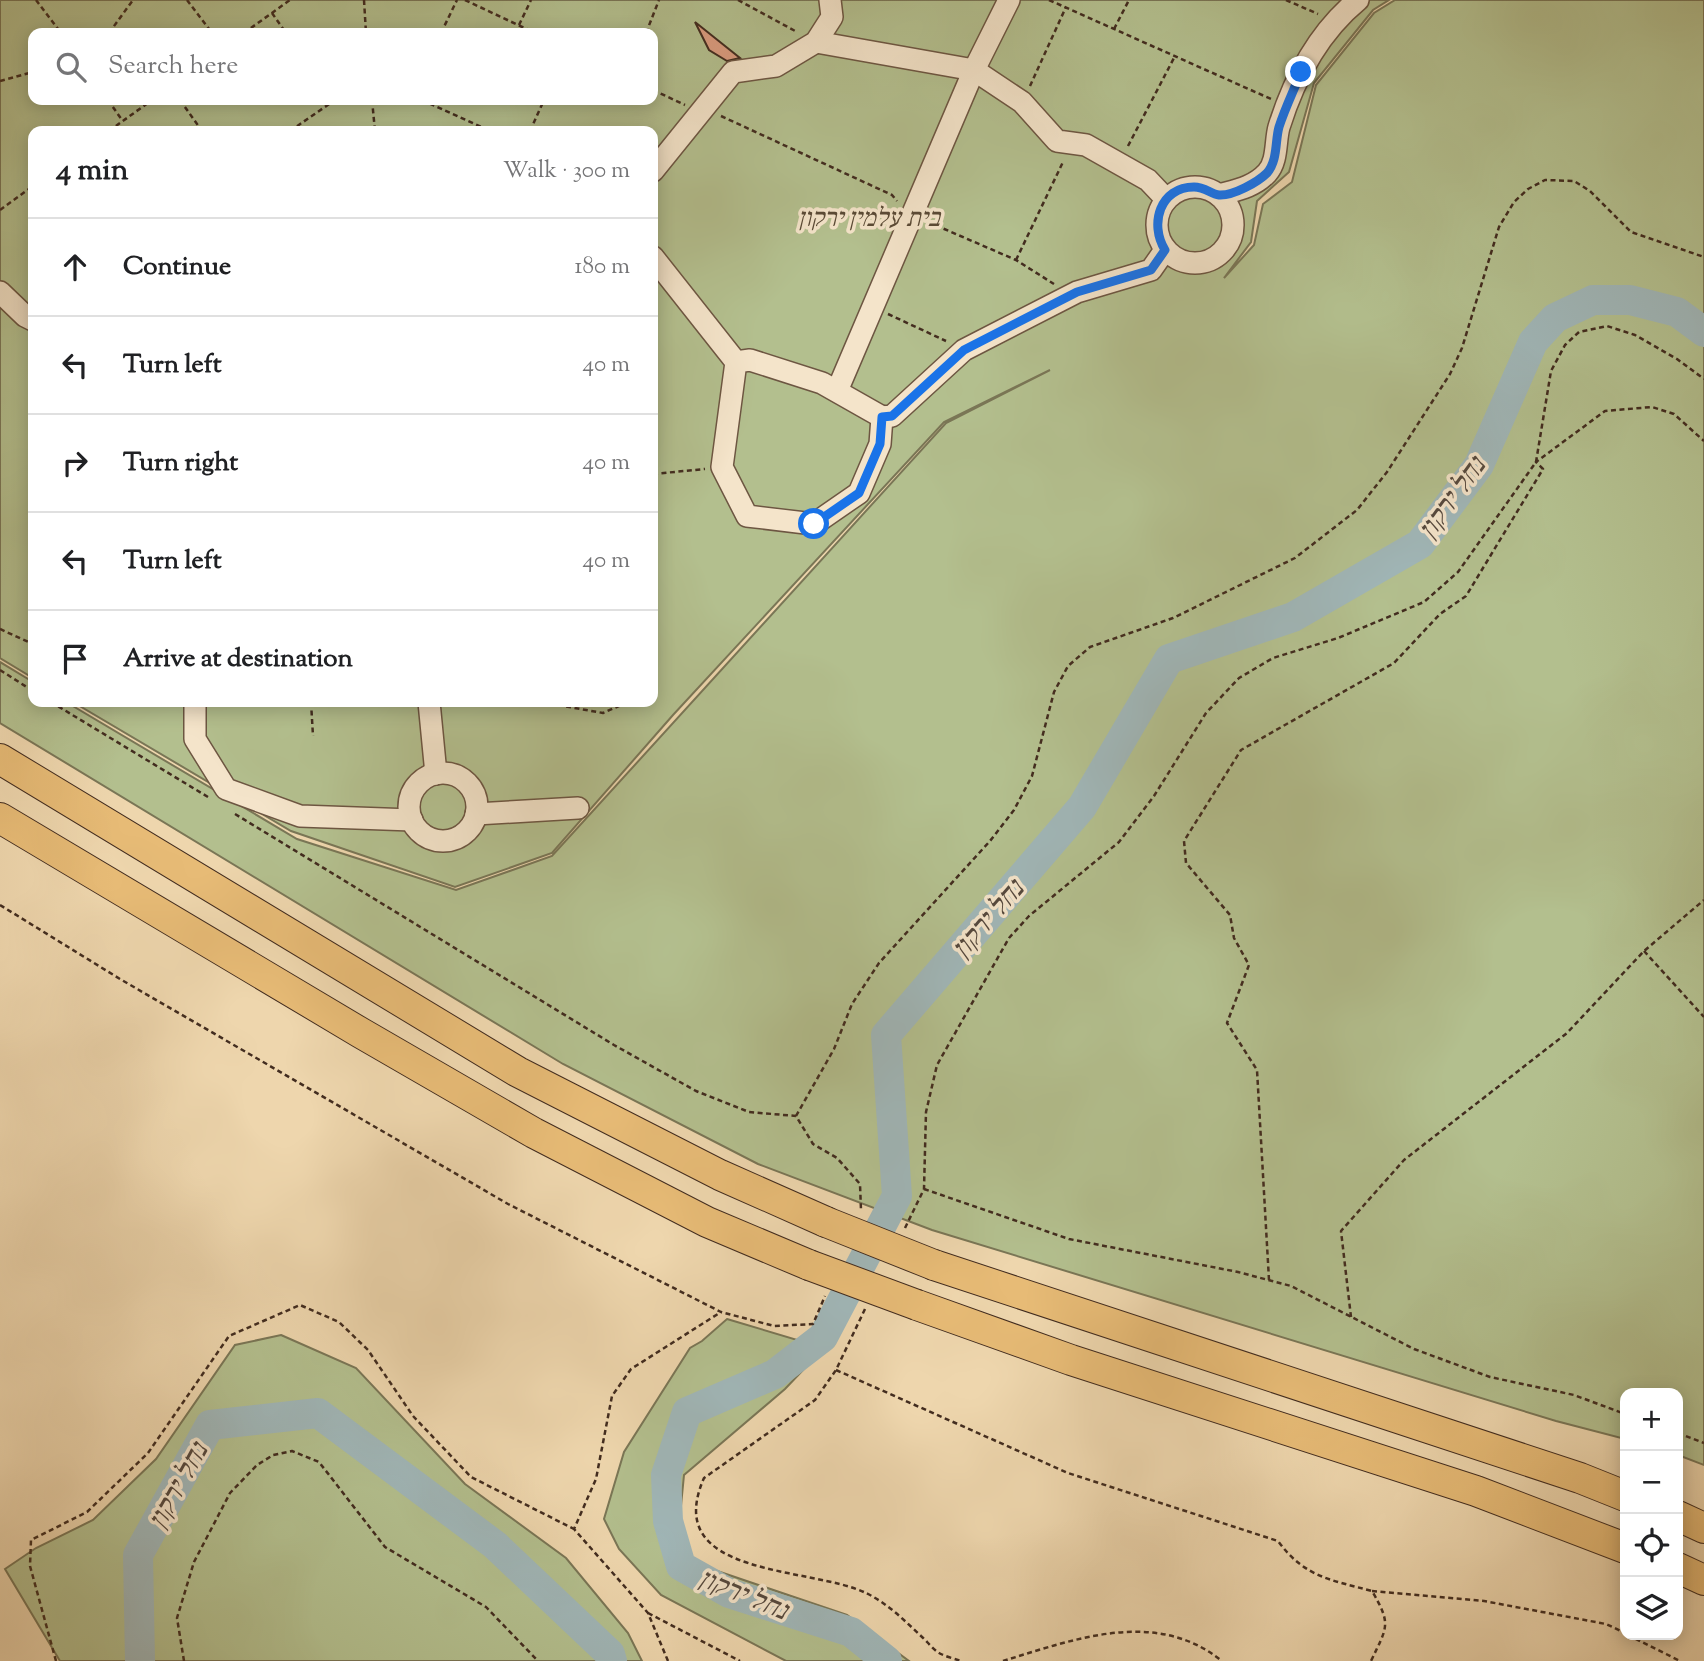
<!DOCTYPE html>
<meta charset="utf-8">
<style>
:root{--surface:#fff;--page:#f6f6f6;--text:#202124;--muted:#757577;--line:#e0e0e0}
body{margin:0;font-family:"Sorts Mill Goudy","Frank Ruhl Libre",serif;background:var(--page);color:var(--text)}
.controls{position:absolute;right:21px;bottom:21px;display:grid;overflow:hidden;border-radius:14px;box-shadow:0 4px 18px #0003}
.controls button{width:63px;height:63px;display:grid;place-items:center;padding:0;border:0;border-bottom:2px solid var(--line);background:var(--surface);color:var(--text);font:35px sans-serif}
.stop{position:absolute;width:21px;height:21px;margin:-16px;border:5px solid #1a73e8;border-radius:50%;background:#fff}
.stop.end{background:#1a73e8;border-color:#fff;box-shadow:0 2px 7px #0008}
.list{margin:0;padding:0;list-style:none}
h2{display:flex;justify-content:space-between;align-items:center;height:91px;margin:0;padding:0 28px;font-size:30px}
h2 small{font-size:23px;font-weight:400;color:var(--muted)}
.list li{display:grid;grid-template-columns:46px 1fr auto;gap:21px;align-items:center;box-sizing:border-box;height:98px;padding:0 28px;border-top:2px solid var(--line)}
.list b{display:block;font-size:26px;white-space:nowrap}
.list em{font-size:23px;font-style:normal;color:var(--muted)}
.icon{flex:none;width:38px;height:38px;fill:none;stroke:currentColor;stroke-width:2;stroke-linecap:round;stroke-linejoin:round}
.map{position:relative;flex:none;width:1704px;height:1661px;overflow:hidden}
.search{position:absolute;background:var(--surface);box-shadow:0 4px 18px #0003;left:28px;top:28px;width:630px;height:77px;display:flex;align-items:center;gap:18px;box-sizing:border-box;padding:0 24px;border-radius:14px;color:var(--muted);font-size:26px}
.panel{position:absolute;background:var(--surface);box-shadow:0 4px 18px #0003;left:28px;top:126px;width:630px;height:581px;border-radius:14px}
.map>svg:first-child{display:block}
.green{fill:#b3bf8e;stroke:#7a7656;stroke-width:2;fill-rule:evenodd}
.lines{fill:none;stroke-linecap:round;stroke-linejoin:round}
.river{stroke:#a0b6b7;stroke-width:30}
.building{fill:#db9c80;stroke:#422c1f;stroke-width:2}
.minor-casing{stroke:#6d5642;stroke-width:24}
.highway-casing{stroke:#422c1f;stroke-width:32}
.path{stroke:#422c1f;stroke-width:2.5;stroke-dasharray:5 3.5;stroke-linecap:butt}
.minor{stroke:#f4e4ca;stroke-width:21}
.highway{stroke:#e7bb76;stroke-width:30}
.highway-bridge-casing{stroke:#422c1f;stroke-width:32;stroke-linecap:butt}
.highway-bridge{stroke:#e7bb76;stroke-width:30}
.route{stroke:#1a73e8;stroke-width:9}
.labels{text-anchor:middle;stroke-width:7;stroke-linejoin:round;paint-order:stroke}
.park-label{font-size:26px;font-style:italic;fill:#594935;stroke:#f4e4ca}
.water-label{font-size:28px;font-style:italic;fill:#55483d;stroke:#f4e4ca}
</style>
<div class="map">
<svg width="1704" height="1661" viewBox="0 0 1704 1661">
<rect width="100%" height="100%" fill="#eed6ad"/>
<filter id="stains"><feTurbulence type="fractalNoise" baseFrequency=".00286" numOctaves="4"/><feColorMatrix values="0 0 0 0 .2 0 0 0 0 .09 0 0 0 0 .02 0 0 0 .5 -.17"/></filter>
<radialGradient id="worn" r=".72"><stop offset=".6" stop-color="#630" stop-opacity="0"/><stop offset="1" stop-color="#630" stop-opacity=".3"/></radialGradient>
<!-- green -->
<g class="green">
<path d="M0,0h1389l-16,10 -59,73 -25,89 -32,29 -6,41 -27,36 30,-33 9,-41 29,-22 24,-97 58,-72 21,-13h309v1465l-26,-10v-62h-53v46l-69,-18 -624,-191 -174,-66 -195,-100 -563,-341v-61l33,20v20h33l231,137 159,51 96,-34 394,-433 104,-53 -106,52 -271,293 -121,138 -97,34 -164,-56 -218,-129h580v-571h-620v547l-33,-20zM33,33h620v67h-620z"/>
<polygon points="727,1319 824,1348 785,1389 684,1475 676,1557 847,1615 909,1661 786,1661 661,1595 619,1549 604,1519 624,1452 690,1348 702,1341"/>
<polygon points="281,1335 356,1368 465,1484 566,1558 628,1633 642,1661 60,1661 5,1569 36,1548 93,1520 156,1459 235,1345"/>
</g>
<g class="lines">
<!-- river -->
<g class="river">
<polyline points="140,1661 138,1555 210,1425 318,1413 495,1545 610,1654 612,1661"/>
<polyline points="887,1661 851,1632 729,1593 681,1566 668,1521 666,1475 687,1412 775,1374 823,1337 897,1196 886,1035 1082,807 1169,659 1293,617 1420,544 1479,465 1533,342 1555,318 1593,300 1630,300 1677,312 1704,332"/>
</g>
</g>
<!-- building -->
<polygon class="building" points="695,22 740,58 727,61 709,50"/>
<g class="lines">
<defs>
<g id="minor">
<polyline points="816,42 974,70 1022,102 1057,141 1086,145 1148,180 1166,199"/>
<polyline points="653,171 733,72 776,66 816,42 832,17 830,0"/>
<circle cx="1195" cy="225" r="38"/>
<path d="M1219,195c18,-5 35,-8 48,-22 11,-12 8,-32 12,-46 15,-48 40,-95 79,-127"/>
<polyline points="653,257 736,362 722,467 747,516 814,524 859,493 880,444 882,417 822,383 750,360 736,362"/>
<polyline points="0,292 25,316 33,320"/>
<polyline points="837,391 974,70 1009,0"/>
<polyline points="882,417 892,416 964,350 1077,292 1151,270 1165,250"/>
<polyline points="195,702 195,739 226,789 300,816 412,820"/>
<polyline points="429,702 436,774"/>
<circle cx="443" cy="807" r="34"/>
<polyline points="476,814 578,808"/>
</g>
<g id="highway">
<polyline points="0,759 518,1072 720,1175 826,1222"/>
<polyline points="0,818 361,1033 534,1133 707,1222 809,1265"/>
<polyline points="934,1265 1580,1478 1625,1496"/>
<polyline points="917,1305 1071,1360 1476,1491 1625,1548"/>
<polyline points="1678,1516 1704,1528"/>
<polyline points="1678,1568 1704,1580"/>
</g>
</defs>
<!-- minor casing -->
<use href="#minor" class="minor-casing"/>
<!-- highway casing -->
<use href="#highway" class="highway-casing"/>
<!-- path -->
<g class="path">
<polyline points="36,0 61,33"/>
<polyline points="187,0 212,33"/>
<polyline points="364,0 366,33"/>
<polyline points="465,0 535,33"/>
<polyline points="738,0 797,32"/>
<polyline points="1049,0 1271,99"/>
<polyline points="1286,0 1318,14"/>
<polyline points="272,13 286,33"/>
<polyline points="519,25 531,0"/>
<polyline points="1114,29 1129,0"/>
<polyline points="109,33 133,0"/>
<polyline points="244,33 290,0"/>
<polyline points="441,33 457,0"/>
<polyline points="646,33 659,0"/>
<polyline points="0,81 33,72"/>
<polyline points="1030,86 1066,7"/>
<polyline points="653,90 685,105"/>
<polyline points="108,100 122,120"/>
<polyline points="180,100 202,131"/>
<polyline points="372,100 375,131"/>
<polyline points="422,100 490,131"/>
<polyline points="721,116 892,195 897,201"/>
<polyline points="109,131 152,100"/>
<polyline points="290,131 335,100"/>
<polyline points="472,131 475,124"/>
<polyline points="530,131 544,100"/>
<polyline points="1128,146 1175,56"/>
<polyline points="0,210 33,186"/>
<polyline points="928,222 1016,260 1054,284"/>
<polyline points="1016,260 1063,162"/>
<polyline points="888,314 946,341"/>
<polyline points="653,474 705,469"/>
<polyline points="0,629 33,644"/>
<polyline points="0,670 33,691"/>
<polyline points="51,702 208,797"/>
<polyline points="311,702 313,736"/>
<polyline points="541,702 603,713 628,702"/>
<polyline points="235,814 614,1045 696,1091 749,1112 796,1116 813,1144 837,1158 860,1184 861,1210"/>
<polyline points="0,905 120,979 508,1204 721,1312 774,1326 813,1324 825,1296"/>
<polyline points="1644,951 1704,1017"/>
<polyline points="796,1116 834,1049 852,1004 879,963 990,841 1014,810 1032,776 1054,692 1068,666 1090,647 1173,618 1295,558 1357,510 1387,472 1450,374 1462,348 1499,227 1514,202 1528,189 1545,180 1574,181 1590,191 1631,232 1704,257"/>
<polyline points="924,1189 1069,1239 1238,1272 1291,1286 1414,1349 1490,1377 1574,1395 1625,1414"/>
<polyline points="905,1228 924,1189 926,1112 937,1065 1009,938 1029,916 1119,842 1154,796 1206,713 1239,678 1273,658 1338,638 1424,602 1458,572 1536,462 1551,371 1565,345 1579,332 1607,326 1635,335 1677,359 1704,379"/>
<polyline points="1269,1280 1257,1070 1227,1023 1249,965 1234,938 1230,915 1186,863 1184,841 1241,750 1394,663 1440,614 1466,596 1543,469 1536,462 1605,411 1652,407 1674,414 1704,441"/>
<path d="M865,1309l-29,61 -21,30 -111,78c-44,100 106,88 162,115 21,10 38,27 55,43 6,5 12,14 20,18 6,3 14,5 20,7"/>
<polyline points="1351,1317 1341,1231 1404,1160 1567,1033 1644,951 1704,900"/>
<path d="M836,1370l232,103 210,68c26,36 53,39 94,50 20,34 15,36 -1,70"/>
<polyline points="1678,1433 1704,1443"/>
<polyline points="1372,1591 1484,1601 1606,1624 1625,1633"/>
<polyline points="648,1613 740,1661"/>
<polyline points="1628,1635 1680,1661"/>
<polyline points="56,1661 30,1566 31,1540 87,1512 148,1453 229,1336 300,1305 339,1322 368,1350 413,1416 471,1477 574,1529"/>
<polyline points="184,1661 177,1618 194,1562 230,1493 257,1465 273,1455 292,1451 319,1462 385,1547 486,1607 538,1661"/>
<polyline points="668,1661 648,1613 574,1529 596,1479 612,1396 631,1369 721,1312"/>
<path d="M1003,1661c72,-22 153,-53 219,0"/>
</g>
<!-- minor -->
<use href="#minor" class="minor"/>
<!-- highway -->
<use href="#highway" class="highway"/>
<defs>
<g id="highway-bridge">
<polyline points="826,1222 934,1265"/>
<polyline points="809,1265 917,1305"/>
</g>
</defs>
<!-- highway-bridge casing -->
<use href="#highway-bridge" class="highway-bridge-casing"/>
<!-- highway-bridge -->
<use href="#highway-bridge" class="highway-bridge"/>
</g>
<g class="lines">
<!-- route -->
<path class="route" d="M814,524l45,-31 21,-49 2,-27 10,-1 72,-66 113,-58 74,-22 14,-20c-16,-26 -5,-63 29,-63 11,0 17,7 25,8 14,1 39,-13 48,-22 11,-13 8,-32 12,-46 6,-19 15,-37 22,-55"/>
</g>
<g class="labels">
<!-- park labels -->
<g class="park-label">
<text x="869" y="226">בית עלמין ירקון</text>
</g>
<!-- water labels -->
<g class="water-label">
<text transform="translate(1451 497) rotate(-54)" y="10">נחל ירקון</text>
<text transform="translate(987 918) rotate(-49)" y="10">נחל ירקון</text>
<text transform="translate(177 1485) rotate(-61)" y="10">נחל ירקון</text>
<text transform="translate(744 1593) rotate(22)" y="10">נחל ירקון</text>
</g>
</g>
<rect width="100%" height="100%" filter="url(#stains)"/>
<rect width="100%" height="100%" fill="url(#worn)"/>
</svg>
<div class="controls">
<button>+</button>
<button>−</button>
<button><svg class="icon" aria-label="locate" viewBox="0 0 24 24"><circle cx="12" cy="12" r="6"/><path d="M12 2v4M12 18v4M2 12h4M18 12h4"/></svg></button>
<button><svg class="icon" aria-label="layers" viewBox="0 0 24 24"><path d="M12 4l9 5-9 5-9-5zM3 14l9 5 9-5"/></svg></button>
</div>
<div class="stop" style="left:814px;top:524px"></div>
<div class="stop end" style="left:1301px;top:72px"></div>
<div class="search"><svg class="icon" aria-label="search" viewBox="0 0 24 24"><circle cx="10" cy="10" r="6"/><path d="M15 15l6 6"/></svg>Search here</div>
<section class="panel">
<h2>4 min<small>Walk · 300 m</small></h2>
<ul class="list">
<li><svg class="icon" aria-label="ahead" viewBox="0 0 24 24"><path d="M12 20V5M6 11l6-6 6 6"/></svg><div><b>Continue</b></div><em>180 m</em></li>
<li><svg class="icon" aria-label="left" viewBox="0 0 24 24"><path d="M17 20v-9H6M10 6l-5 5 5 5"/></svg><div><b>Turn left</b></div><em>40 m</em></li>
<li><svg class="icon" aria-label="right" viewBox="0 0 24 24"><path d="M7 20v-9h11M14 6l5 5-5 5"/></svg><div><b>Turn right</b></div><em>40 m</em></li>
<li><svg class="icon" aria-label="left" viewBox="0 0 24 24"><path d="M17 20v-9H6M10 6l-5 5 5 5"/></svg><div><b>Turn left</b></div><em>40 m</em></li>
<li><svg class="icon" aria-label="arrive" viewBox="0 0 24 24"><path d="M6 21V4h12l-3 4 3 4H6"/></svg><div><b>Arrive at destination</b></div></li>
</ul>
</section>
</div>
